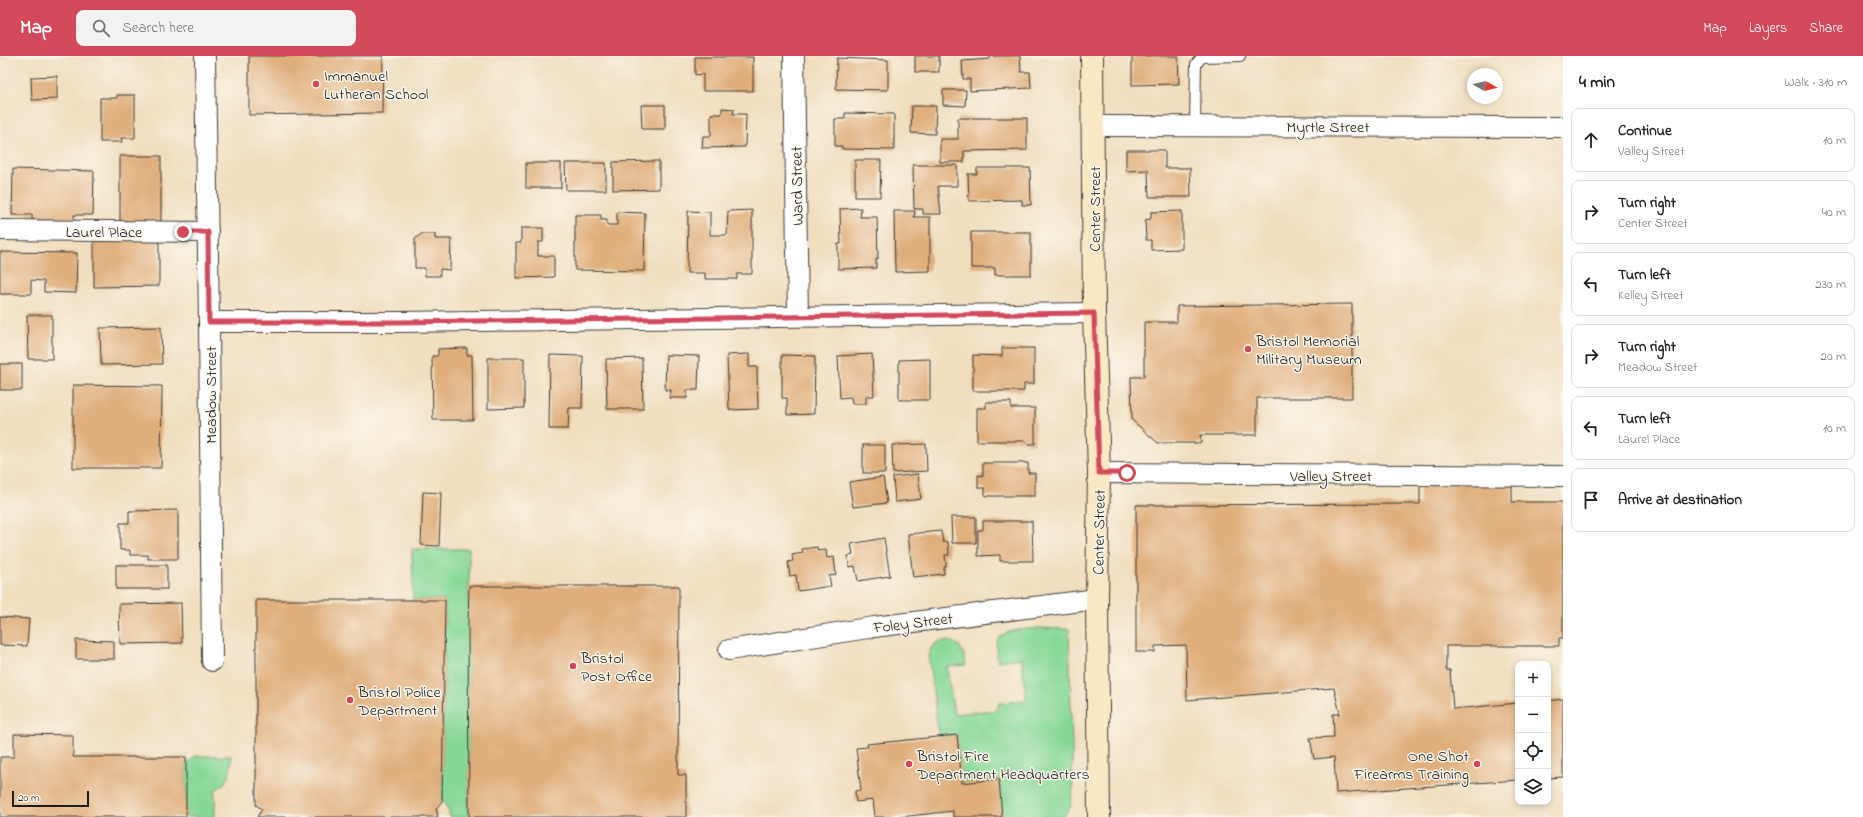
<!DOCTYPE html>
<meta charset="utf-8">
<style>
:root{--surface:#fff;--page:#f2f2f2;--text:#222;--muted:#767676;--line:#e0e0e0;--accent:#d1495b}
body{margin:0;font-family:"Indie Flower",sans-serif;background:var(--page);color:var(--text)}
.controls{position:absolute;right:12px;bottom:12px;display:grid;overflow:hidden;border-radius:8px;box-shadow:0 2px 6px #0003}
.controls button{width:36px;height:36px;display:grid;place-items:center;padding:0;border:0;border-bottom:1px solid var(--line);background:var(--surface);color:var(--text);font:20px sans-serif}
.compass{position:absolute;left:1467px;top:12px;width:36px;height:36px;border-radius:50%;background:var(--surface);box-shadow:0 2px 6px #0003;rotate:98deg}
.scale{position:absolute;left:12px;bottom:10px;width:77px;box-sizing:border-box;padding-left:4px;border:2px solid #1c1c1c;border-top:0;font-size:11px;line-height:14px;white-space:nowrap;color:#1c1c1c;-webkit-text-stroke:3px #fbf7ec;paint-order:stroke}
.stop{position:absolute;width:12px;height:12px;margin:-9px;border:3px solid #d1495b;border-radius:50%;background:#fff}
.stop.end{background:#d1495b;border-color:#fff;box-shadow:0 1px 4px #0008}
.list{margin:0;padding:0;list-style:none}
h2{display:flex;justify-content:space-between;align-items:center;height:52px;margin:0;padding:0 16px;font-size:17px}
h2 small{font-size:13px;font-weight:400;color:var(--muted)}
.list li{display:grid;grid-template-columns:26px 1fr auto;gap:12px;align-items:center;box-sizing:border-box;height:64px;margin:0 8px 8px;padding:0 8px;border:1px solid var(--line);border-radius:8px}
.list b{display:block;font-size:15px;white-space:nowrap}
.list p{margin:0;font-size:13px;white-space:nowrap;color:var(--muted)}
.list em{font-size:13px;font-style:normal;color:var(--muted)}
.icon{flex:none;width:22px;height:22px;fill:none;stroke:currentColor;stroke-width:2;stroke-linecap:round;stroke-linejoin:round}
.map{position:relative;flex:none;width:1563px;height:761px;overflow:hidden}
header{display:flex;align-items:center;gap:24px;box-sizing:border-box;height:56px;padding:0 20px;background:var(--accent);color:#fff}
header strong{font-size:19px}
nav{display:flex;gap:22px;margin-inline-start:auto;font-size:14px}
.search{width:280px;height:36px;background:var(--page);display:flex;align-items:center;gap:10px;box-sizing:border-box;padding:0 14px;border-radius:8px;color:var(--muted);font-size:15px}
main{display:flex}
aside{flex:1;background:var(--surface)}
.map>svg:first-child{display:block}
.grass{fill:#87d898;stroke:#527a5a}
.building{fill:#e0af7d}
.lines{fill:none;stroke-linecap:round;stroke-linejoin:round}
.lane-casing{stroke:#3c3934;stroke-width:12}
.street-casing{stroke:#3c3934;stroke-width:22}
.secondary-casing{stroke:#3c3934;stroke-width:24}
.lane{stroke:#fff;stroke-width:10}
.street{stroke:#fff;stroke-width:20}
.secondary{stroke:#fae7c3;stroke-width:22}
.route{stroke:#d1495b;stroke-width:5}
.poi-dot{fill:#d1495b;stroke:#fbf7ec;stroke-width:1.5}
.labels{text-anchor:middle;stroke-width:3;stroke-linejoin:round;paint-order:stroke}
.poi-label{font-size:16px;fill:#1c1c1c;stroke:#fbf7ec;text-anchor:start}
.street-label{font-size:16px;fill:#1c1c1c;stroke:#fbf7ec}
</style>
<header>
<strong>Map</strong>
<div class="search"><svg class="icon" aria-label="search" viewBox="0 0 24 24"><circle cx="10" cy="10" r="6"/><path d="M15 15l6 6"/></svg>Search here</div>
<nav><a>Map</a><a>Layers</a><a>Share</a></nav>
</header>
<main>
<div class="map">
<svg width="1563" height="761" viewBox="0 0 1563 761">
<rect width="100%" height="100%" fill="#fbf7ec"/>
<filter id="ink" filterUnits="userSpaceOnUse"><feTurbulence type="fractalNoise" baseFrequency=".025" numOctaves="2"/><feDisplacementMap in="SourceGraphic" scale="8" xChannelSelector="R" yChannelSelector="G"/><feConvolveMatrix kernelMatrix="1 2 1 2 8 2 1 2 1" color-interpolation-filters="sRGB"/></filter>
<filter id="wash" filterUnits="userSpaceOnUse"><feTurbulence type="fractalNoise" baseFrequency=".012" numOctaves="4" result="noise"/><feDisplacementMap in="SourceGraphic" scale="16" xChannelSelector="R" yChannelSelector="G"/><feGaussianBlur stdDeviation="0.9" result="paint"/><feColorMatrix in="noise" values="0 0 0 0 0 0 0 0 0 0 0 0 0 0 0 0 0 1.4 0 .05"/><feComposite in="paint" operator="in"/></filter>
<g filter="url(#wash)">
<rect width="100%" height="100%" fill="#f0debf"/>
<!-- grass -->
<g class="grass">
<polygon points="412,493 469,493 469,761 450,761 448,753 442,745 445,544 413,544"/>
<path d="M1038,572l31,1 4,160 -3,19 -7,9h-61l-4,-38 -36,4 -5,-48 -18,2 -10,-76c0,-3 0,-7 1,-10 3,-12 23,-13 30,-4 4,5 5,12 6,18l-19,2 7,47 43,-4 2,-7 27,-3 -4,-42 -24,3c-1,-6 -3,-14 -1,-19 5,-14 30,-12 41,-14z"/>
<path d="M196,700h35c0,16 -1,26 -16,34v27h-29v-53z"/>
</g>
<g id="blocks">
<!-- building -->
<g class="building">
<polygon points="249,0 383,0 382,57 249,59"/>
<rect x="915" y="0" width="24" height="16"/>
<polygon points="990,0 1020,0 1021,16 1030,16 1031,32 970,35 970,23 963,23 962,5 990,3"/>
<polygon points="1132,0 1178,0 1179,28 1132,29"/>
<polygon points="695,1 753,1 753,35 703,35 703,18 695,19"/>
<polygon points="837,2 888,4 888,34 836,33"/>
<polygon points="57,20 57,43 32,44 31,21"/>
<polygon points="943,34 966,34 965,50 943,49"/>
<polygon points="117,39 135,39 135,82 121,82 122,86 100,86 100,42 117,42"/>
<polygon points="641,49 665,49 665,73 642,73"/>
<polygon points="912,50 936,50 935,78 911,77"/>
<polygon points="722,52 734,53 733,58 746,58 745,91 702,92 703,80 711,80 711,58 722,58"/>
<polygon points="845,57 894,58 894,94 842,93 842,90 835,90 835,63 845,63"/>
<polygon points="958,62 1027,62 1027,94 964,95 964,106 940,106 940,83 958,83"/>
<polygon points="1126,94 1165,94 1165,112 1190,112 1191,141 1149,141 1148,114 1126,115"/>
<rect x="120" y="100" width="41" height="69"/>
<polygon points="855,104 881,104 880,141 855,141"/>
<polygon points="659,105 659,133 613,134 613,106"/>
<rect x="526" y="107" width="35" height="25"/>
<polygon points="565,107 606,107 606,134 566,134"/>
<polygon points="913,109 957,109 957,130 938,130 941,158 923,158 923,153 914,153"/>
<polygon points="977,112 1030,112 1031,149 1022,149 1022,144 969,145 968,118 977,118"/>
<polygon points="13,113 94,115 93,159 74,159 74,165 32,164 32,159 12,159"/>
<polygon points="861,152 860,161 877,161 878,203 876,203 876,212 838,213 838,188 841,188 840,153"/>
<polygon points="752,154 752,218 737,218 737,223 705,223 705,217 687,217 688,155 710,156 710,179 727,179 728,155"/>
<polygon points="894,155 915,155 914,161 930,161 930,215 895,216"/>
<polygon points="1182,155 1182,193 1151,194 1151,184 1146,184 1145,164 1151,163 1151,156"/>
<polygon points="617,156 645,157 644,215 575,214 575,159 601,159 601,164 607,164 607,169 617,169"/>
<polygon points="521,172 543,172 543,186 538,186 538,200 554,200 554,221 516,222 516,187 521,187"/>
<polygon points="971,176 1031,176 1031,219 995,219 995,212 971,212"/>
<polygon points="421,178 435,178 435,183 451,183 450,214 440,213 440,220 425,220 425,212 415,212 415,183"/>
<polygon points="159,183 159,230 94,231 94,184"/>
<polygon points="0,196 77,197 76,237 44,236 44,225 31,224 31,238 0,238"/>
<polygon points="1352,248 1352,342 1257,342 1257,379 1200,379 1201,387 1158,387 1132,364 1131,321 1144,321 1144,266 1177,266 1177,250"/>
<polygon points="27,259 52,259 52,303 28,303"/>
<polygon points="161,271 162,308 101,309 100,272"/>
<polygon points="467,292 467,299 472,299 473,364 433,364 432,300 438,300 438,293"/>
<polygon points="1002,292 1034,292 1034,328 1024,328 1024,335 973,335 973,299 1002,300"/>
<polygon points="749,298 749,311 757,311 758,353 729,354 727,299"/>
<polygon points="872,298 874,340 866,340 866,348 852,348 851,341 840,342 838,300"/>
<polygon points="550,299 583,300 582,352 569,352 568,373 549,373"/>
<polygon points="666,299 699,300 698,334 687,334 687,342 670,342 671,334 665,334"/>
<polygon points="782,299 815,300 814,358 787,359 787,342 782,342"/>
<polygon points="488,302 524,302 524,352 488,353"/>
<polygon points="642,302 643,353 607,353 606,303"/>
<polygon points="930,303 930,344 899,344 899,304"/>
<rect x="0" y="308" width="22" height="26"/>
<polygon points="73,329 162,330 161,412 73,412"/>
<polygon points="986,346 1011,346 1011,352 1035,352 1035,388 1027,388 1025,385 977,385 977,352 986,352"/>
<polygon points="926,388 927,415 893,417 892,389"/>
<rect x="863" y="389" width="22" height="28"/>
<polygon points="983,407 1028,407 1028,417 1035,417 1035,440 985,440 985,432 978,432 978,419 983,420"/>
<polygon points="918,418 921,443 895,446 893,421"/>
<polygon points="883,421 887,447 853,451 849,426"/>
<polygon points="1420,424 1512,424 1512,446 1563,446 1563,582 1559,582 1559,590 1446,590 1446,614 1450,614 1453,653 1518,647 1518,724 1336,737 1334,701 1314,703 1310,682 1334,681 1333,658 1340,658 1334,632 1187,644 1186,589 1155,590 1155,596 1136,596 1136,449 1420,448"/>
<polygon points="423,436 441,437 439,490 421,489"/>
<polygon points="178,454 178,503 148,503 148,499 130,499 130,494 120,494 120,467 129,467 129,455"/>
<polygon points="951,461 976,461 976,487 952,487"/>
<polygon points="983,465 1032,465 1033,505 1000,505 1000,499 978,500 978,474 983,474"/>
<polygon points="941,475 943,486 948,486 949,499 945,499 946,510 944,511 944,518 913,521 908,478"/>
<polygon points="884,482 890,520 858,525 855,510 849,511 848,500 853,499 851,488"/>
<polygon points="817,491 818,495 826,494 827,502 834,501 836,519 829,520 831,530 798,535 796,519 790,520 788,506 793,505 792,499 803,497 802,493"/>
<rect x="116" y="509" width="51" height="24"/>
<polygon points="469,530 679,530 678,719 686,719 686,761 469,761 468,567"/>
<polygon points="256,544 445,544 442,745 436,753 438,761 257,761 262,753 256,749"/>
<polygon points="181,547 182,587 120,588 119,548"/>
<polygon points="0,561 29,563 27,590 0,589"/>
<polygon points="76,584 114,585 114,603 76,603"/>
<polygon points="1563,643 1563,721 1548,722 1548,645"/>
<polygon points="14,678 73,679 73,701 186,701 186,761 0,761 0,701 14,701"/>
<polygon points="957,679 962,727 999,723 1002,761 953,761 953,755 900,761 875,761 873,744 856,746 855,735 861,734 856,692 868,691 867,688"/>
</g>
</g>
</g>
<g filter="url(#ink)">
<use href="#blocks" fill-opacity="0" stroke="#3c3934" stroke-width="1"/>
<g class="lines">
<defs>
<polyline id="lane" points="1195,70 1196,8 1202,1 1240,0"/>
<g id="street">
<polyline points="205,0 209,266 212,605"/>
<polyline points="794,0 798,260"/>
<polyline points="1093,70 1563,71"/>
<polyline points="0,174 208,176"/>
<polyline points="209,266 397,266 1094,257"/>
<polyline points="1099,417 1563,420"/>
<polyline points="729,594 874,571 1097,543"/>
</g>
<polyline id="secondary" points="1092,0 1094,257 1099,417 1097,543 1099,761"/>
</defs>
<!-- lane casing -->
<use href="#lane" class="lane-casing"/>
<!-- street casing -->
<use href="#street" class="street-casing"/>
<!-- secondary casing -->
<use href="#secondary" class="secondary-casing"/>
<!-- lane -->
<use href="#lane" class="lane"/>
<!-- street -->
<use href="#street" class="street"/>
<!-- secondary -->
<use href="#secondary" class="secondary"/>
</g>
</g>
<g class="lines" filter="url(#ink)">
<!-- route -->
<polyline class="route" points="183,176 208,176 209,266 397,266 1094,257 1099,417 1127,417"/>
</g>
<!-- markers -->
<g class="poi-dot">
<circle cx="316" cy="28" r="4"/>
<circle cx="1248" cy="293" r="4"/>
<circle cx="573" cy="610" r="4"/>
<circle cx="350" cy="644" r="4"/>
<circle cx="909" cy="708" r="4"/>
<circle cx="1477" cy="708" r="4"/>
</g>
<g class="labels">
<!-- poi labels -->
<g class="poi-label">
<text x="324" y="25">Immanuel<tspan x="324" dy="18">Lutheran School</tspan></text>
<text x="1256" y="290">Bristol Memorial<tspan x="1256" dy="18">Military Museum</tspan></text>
<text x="581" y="607">Bristol<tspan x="581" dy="18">Post Office</tspan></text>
<text x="358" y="641">Bristol Police<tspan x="358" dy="18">Department</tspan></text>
<text x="917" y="705">Bristol Fire<tspan x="917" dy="18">Department Headquarters</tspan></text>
<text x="1469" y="705" text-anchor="end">One Shot<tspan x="1469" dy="18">Firearms Training</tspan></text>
</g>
<!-- street labels -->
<g class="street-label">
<text x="1328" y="76">Myrtle Street</text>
<text transform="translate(796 130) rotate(-91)" y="6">Ward Street</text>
<text transform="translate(1094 153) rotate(-90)" y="6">Center Street</text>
<text x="104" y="181">Laurel Place</text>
<text transform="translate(210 339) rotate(-90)" y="6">Meadow Street</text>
<text x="1331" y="425">Valley Street</text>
<text transform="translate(1098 476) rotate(-89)" y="6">Center Street</text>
<text transform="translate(913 566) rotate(-7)" y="6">Foley Street</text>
</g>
</g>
</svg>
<div class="controls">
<button>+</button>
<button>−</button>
<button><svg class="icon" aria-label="locate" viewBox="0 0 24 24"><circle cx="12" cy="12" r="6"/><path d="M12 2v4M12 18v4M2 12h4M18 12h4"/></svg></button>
<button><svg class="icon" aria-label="layers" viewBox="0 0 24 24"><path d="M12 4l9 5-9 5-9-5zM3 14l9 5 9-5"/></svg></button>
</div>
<svg class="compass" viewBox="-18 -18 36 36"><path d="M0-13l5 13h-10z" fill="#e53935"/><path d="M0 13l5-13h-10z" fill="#767676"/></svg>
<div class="scale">20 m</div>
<div class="stop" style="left:1127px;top:417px"></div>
<div class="stop end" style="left:183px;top:176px"></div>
</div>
<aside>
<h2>4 min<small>Walk · 310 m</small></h2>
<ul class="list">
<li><svg class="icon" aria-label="ahead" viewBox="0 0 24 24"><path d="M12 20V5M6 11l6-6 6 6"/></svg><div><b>Continue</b><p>Valley Street</p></div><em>10 m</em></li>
<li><svg class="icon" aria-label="right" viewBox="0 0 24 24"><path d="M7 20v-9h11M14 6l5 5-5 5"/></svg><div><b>Turn right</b><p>Center Street</p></div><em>40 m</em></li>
<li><svg class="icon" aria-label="left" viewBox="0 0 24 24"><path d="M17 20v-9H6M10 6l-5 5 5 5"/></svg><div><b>Turn left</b><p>Kelley Street</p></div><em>230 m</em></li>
<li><svg class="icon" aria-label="right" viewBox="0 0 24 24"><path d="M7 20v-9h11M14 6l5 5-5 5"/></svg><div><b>Turn right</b><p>Meadow Street</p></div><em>20 m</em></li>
<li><svg class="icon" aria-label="left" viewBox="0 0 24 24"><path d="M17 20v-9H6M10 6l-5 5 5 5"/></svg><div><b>Turn left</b><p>Laurel Place</p></div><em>10 m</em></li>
<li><svg class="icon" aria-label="arrive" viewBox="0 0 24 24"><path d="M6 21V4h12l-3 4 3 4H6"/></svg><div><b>Arrive at destination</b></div></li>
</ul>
</aside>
</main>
